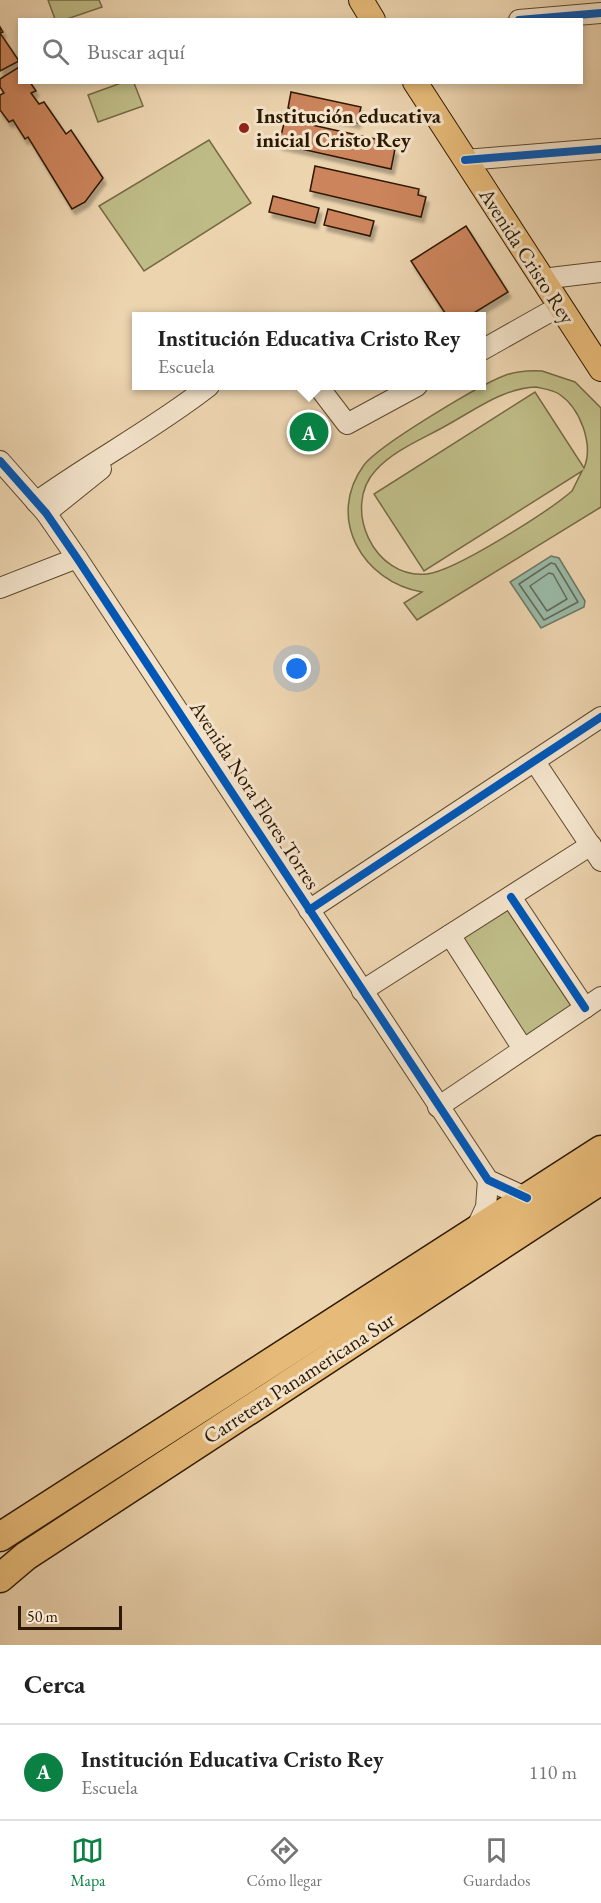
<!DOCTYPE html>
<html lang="es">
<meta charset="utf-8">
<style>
:root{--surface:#fff;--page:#f6f6f6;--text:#222;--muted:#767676;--line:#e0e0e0;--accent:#0b8043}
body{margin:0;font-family:"EB Garamond",serif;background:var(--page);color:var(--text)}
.scale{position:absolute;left:18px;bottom:15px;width:104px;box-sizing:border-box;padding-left:6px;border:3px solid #2d1901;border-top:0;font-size:16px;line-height:21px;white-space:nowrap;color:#2d1901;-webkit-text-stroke:4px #f3e3cb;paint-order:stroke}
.you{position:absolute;left:297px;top:669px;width:21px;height:21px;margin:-15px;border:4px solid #fff;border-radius:50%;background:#1a73e8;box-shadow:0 0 0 9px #1a73e833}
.badge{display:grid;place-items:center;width:39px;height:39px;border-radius:50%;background:var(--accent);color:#fff;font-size:20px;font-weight:700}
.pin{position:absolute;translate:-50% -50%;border:3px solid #fff;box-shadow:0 2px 6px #0006}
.popup{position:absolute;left:132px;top:312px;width:354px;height:78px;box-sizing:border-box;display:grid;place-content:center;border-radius:0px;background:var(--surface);filter:drop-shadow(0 2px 4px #0005);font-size:20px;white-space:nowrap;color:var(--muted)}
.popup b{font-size:22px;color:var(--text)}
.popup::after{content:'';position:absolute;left:50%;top:100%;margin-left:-12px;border:12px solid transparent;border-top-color:var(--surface)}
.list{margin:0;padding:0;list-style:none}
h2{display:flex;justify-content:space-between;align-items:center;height:78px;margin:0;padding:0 24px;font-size:26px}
h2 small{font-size:20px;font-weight:400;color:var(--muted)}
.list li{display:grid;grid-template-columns:39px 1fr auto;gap:18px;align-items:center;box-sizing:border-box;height:96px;padding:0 24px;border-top:2px solid var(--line)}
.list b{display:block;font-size:22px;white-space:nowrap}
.list p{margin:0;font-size:20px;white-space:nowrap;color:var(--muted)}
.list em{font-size:20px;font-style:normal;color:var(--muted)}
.icon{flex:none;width:33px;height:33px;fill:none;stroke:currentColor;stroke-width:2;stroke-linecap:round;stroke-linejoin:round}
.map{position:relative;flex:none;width:601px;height:1645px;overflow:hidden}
.search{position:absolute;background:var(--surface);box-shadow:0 3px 9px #0003;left:18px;right:18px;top:18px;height:66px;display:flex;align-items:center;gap:15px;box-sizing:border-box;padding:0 21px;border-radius:0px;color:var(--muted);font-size:22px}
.sheet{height:174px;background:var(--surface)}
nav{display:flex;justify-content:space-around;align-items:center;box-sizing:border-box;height:84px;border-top:2px solid var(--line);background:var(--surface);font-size:16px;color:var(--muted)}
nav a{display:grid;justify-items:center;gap:3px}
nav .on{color:var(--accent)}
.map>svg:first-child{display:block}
.green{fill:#bebb86;stroke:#766a44;stroke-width:1.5;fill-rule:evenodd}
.water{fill:#99b9a7;stroke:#6e7965;stroke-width:1.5}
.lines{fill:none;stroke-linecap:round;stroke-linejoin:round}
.shore{stroke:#636954;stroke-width:1.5}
.building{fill:#cc845b;stroke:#2d1901;stroke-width:1.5;filter:url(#shadow)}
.minor-casing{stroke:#5d482c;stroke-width:22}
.major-casing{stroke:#2d1901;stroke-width:26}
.highway-casing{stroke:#2d1901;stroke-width:31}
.minor{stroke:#f3e3cb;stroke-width:20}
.major{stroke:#e6ba78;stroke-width:24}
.highway{stroke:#e6ba78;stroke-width:28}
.cycleway-casing{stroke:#f3e3cb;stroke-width:11}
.cycleway{stroke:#0057b8;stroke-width:8}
.poi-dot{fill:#8f2418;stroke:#f3e3cb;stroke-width:2}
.labels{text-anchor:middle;stroke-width:6;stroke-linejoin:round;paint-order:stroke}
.poi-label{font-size:21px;font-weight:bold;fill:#2d1901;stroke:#f3e3cb;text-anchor:start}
.street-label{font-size:21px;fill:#2d1901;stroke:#f3e3cb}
</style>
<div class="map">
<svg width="601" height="1645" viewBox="0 0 601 1645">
<defs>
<filter id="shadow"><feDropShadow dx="3" dy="5.5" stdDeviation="1.5" flood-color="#0004"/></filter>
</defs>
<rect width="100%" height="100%" fill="#ecd4af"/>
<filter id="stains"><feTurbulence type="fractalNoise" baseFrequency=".00333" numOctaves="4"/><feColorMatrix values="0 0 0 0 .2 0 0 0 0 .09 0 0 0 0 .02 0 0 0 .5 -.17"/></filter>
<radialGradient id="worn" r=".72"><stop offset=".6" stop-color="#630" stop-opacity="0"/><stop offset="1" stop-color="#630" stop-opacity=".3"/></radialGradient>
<!-- green -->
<g class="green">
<polygon points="48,0 99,0 102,7 67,19 55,19"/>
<polygon points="121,83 134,83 143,106 98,122 88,95"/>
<polygon points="209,140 251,203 144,271 99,206"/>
<path d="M542,371l33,11 26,26v99l-184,113 -13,-17 18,-11c-59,-10 -97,-74 -58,-127 15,-20 117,-81 142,-90 12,-4 24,-5 36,-4zM536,387c8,2 17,3 23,7 21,14 35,50 25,74l-49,-76 -161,102 50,77 158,-100 -10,20c-23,20 -117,80 -145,83 -53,6 -86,-67 -51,-104 19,-21 49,-32 73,-46 27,-15 55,-36 87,-37z"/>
<polygon points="506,908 572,1007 525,1039 459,939"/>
</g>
<!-- water -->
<polygon class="water" points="551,556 559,558 585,601 584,607 541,628 510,582"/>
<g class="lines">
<!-- shore -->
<g class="shore">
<polygon points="551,563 555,564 578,602 544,620 519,584"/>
<polygon points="549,573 553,574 567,599 547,611 530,586"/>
</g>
</g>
<!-- building -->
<g class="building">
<polygon points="0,27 3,32 0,33 19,61 0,71"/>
<polygon points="19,67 20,82 30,82 36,91 31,93 39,104 44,102 66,134 71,130 103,178 85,202 72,209 28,137 25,139 13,120 9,122 0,110 0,95 4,93 0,87 0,79"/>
<polygon points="291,92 361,107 357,123 288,108"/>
<polygon points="285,119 389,142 388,148 395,149 391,169 279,144"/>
<polygon points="315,166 419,189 418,195 426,197 421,217 310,191"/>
<polygon points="273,196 319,208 315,223 269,212"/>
<polygon points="328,209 374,221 370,236 324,225"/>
<polygon points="466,226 508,292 469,316 447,316 411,261"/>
</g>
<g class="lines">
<defs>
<g id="minor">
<polyline points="519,20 601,13"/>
<polyline points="465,160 601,149"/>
<polyline points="542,279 601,272"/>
<polyline points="482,350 560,306"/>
<polyline points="318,386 347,424 417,386"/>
<polyline points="0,461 46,513 77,558 488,1180 527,1198"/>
<path d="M36,502c57,-41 118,-73 173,-116"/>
<polyline points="46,513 101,469"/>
<polyline points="0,588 77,558"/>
<polyline points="535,762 601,861"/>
<polyline points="511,897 585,1008"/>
<polyline points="309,910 601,717"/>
<polyline points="450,935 523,1049"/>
<polyline points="362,991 591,845"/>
<polyline points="438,1107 601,997"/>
<polyline points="475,1231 486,1207 488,1180"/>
</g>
<g id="major">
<polyline points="361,0 373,20"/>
<polyline points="415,82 601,369"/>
</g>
<g id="highway">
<polyline points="0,1537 601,1150"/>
<polyline points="0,1578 26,1556 601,1180"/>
</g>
</defs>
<!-- minor casing -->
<use href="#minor" class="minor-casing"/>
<!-- major casing -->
<use href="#major" class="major-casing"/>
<!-- highway casing -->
<use href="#highway" class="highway-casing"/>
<!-- minor -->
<use href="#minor" class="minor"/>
<!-- major -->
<use href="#major" class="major"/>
<!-- highway -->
<use href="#highway" class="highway"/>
<defs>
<g id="cycleway">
<polyline points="519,20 601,13"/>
<polyline points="465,160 601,149"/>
<polyline points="0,461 46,513 77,558 488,1180 527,1198"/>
<polyline points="511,897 585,1008"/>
<polyline points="309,910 601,717"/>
</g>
</defs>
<!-- cycleway casing -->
<use href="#cycleway" class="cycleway-casing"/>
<!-- cycleway -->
<use href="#cycleway" class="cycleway"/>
</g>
<!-- markers -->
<circle class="poi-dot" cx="244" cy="128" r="6"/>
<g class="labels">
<!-- poi labels -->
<g class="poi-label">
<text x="256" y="123">Institución educativa<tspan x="256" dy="24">inicial Cristo Rey</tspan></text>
</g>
<!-- street labels -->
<g class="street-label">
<text transform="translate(527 256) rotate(57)" y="7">Avenida Cristo Rey</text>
<text transform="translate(255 795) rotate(57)" y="7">Avenida Nora Flores Torres</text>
<text transform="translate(299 1378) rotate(-33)" y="7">Carretera Panamericana Sur</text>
</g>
</g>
<rect width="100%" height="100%" filter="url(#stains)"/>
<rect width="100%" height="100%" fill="url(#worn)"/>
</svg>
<div class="scale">50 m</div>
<div class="you"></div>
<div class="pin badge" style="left:309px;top:432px">A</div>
<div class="popup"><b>Institución Educativa Cristo Rey</b>Escuela</div>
<div class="search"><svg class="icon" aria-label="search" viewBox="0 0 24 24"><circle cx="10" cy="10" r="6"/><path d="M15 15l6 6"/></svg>Buscar aquí</div>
</div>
<section class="sheet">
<h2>Cerca<small></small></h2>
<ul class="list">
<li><span class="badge">A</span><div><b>Institución Educativa Cristo Rey</b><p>Escuela</p></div><em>110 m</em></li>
</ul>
</section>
<nav>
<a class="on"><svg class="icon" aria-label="map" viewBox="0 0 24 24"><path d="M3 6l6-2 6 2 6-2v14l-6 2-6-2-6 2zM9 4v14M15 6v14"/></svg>Mapa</a>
<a><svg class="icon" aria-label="directions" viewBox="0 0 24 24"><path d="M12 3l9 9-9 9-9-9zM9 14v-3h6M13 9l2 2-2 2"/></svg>Cómo llegar</a>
<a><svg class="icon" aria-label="saved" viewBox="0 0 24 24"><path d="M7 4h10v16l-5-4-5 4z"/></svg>Guardados</a>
</nav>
